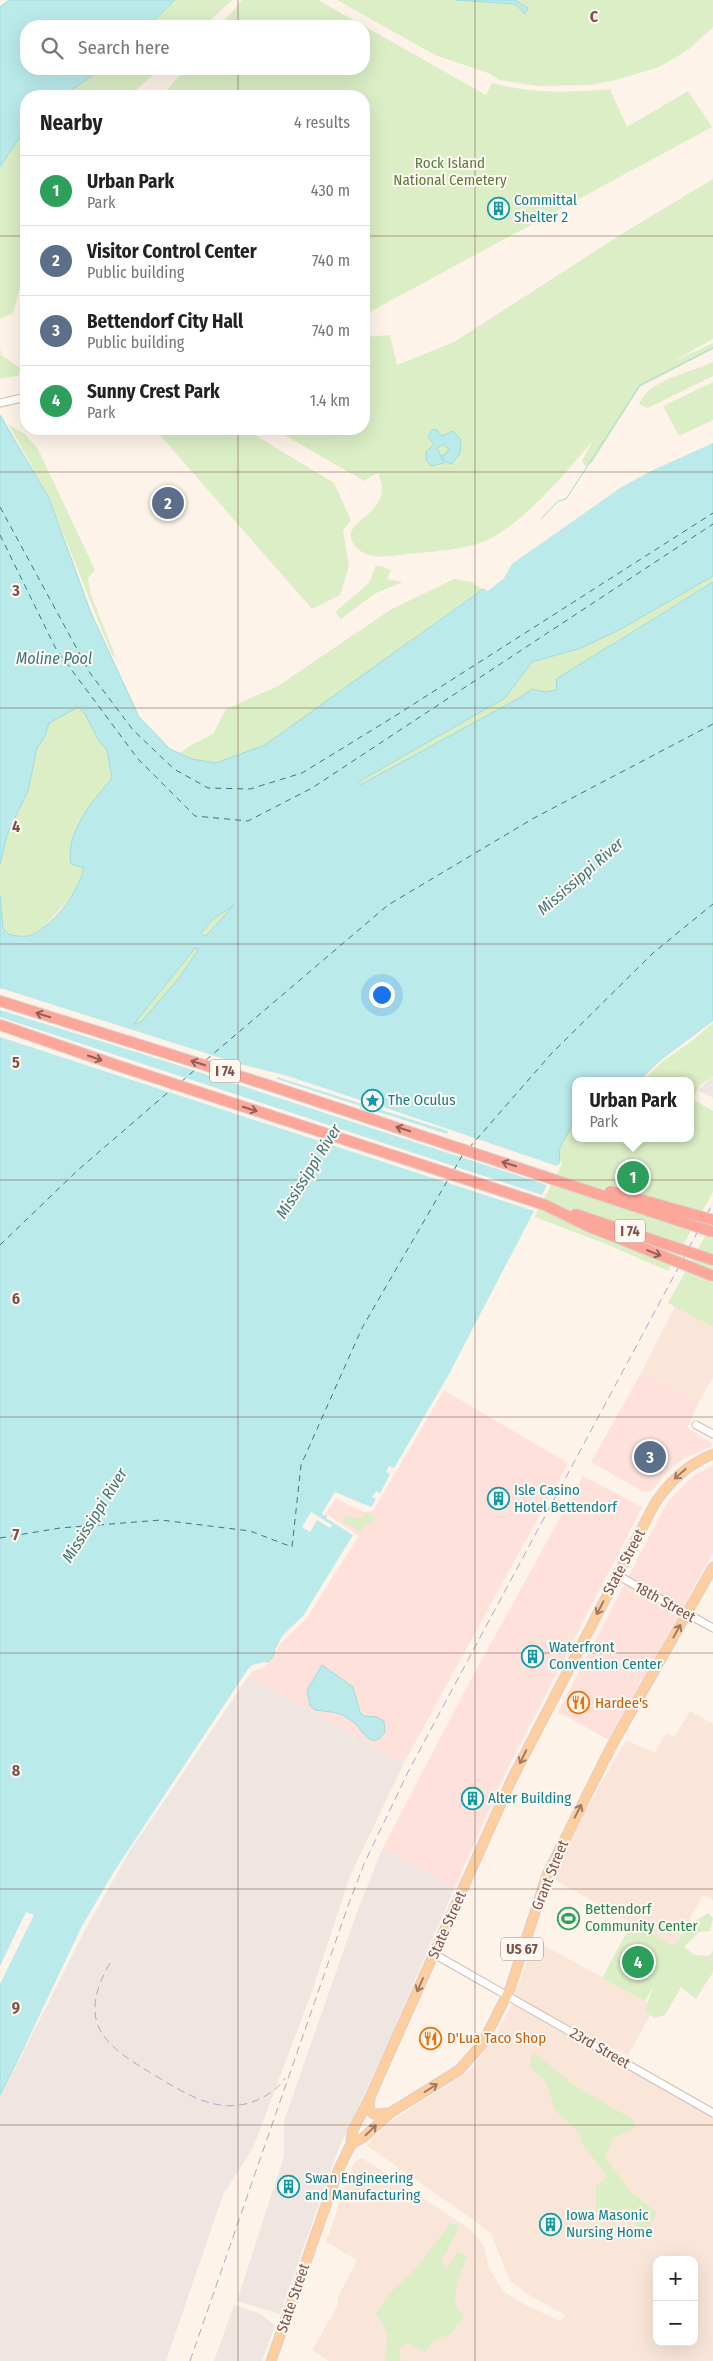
<!DOCTYPE html>
<meta charset="utf-8">
<style>
:root{--surface:#fff;--page:#f6f6f6;--text:#222;--muted:#767676;--line:#e0e0e0;--accent:#1a73e8}
body{margin:0;font-family:"Fira Sans Condensed",sans-serif;background:var(--page);color:var(--text)}
.controls{position:absolute;right:15px;bottom:15px;display:grid;overflow:hidden;border-radius:10px;box-shadow:0 5px 20px #0002}
.controls button{width:45px;height:45px;display:grid;place-items:center;padding:0;border:0;border-bottom:1px solid var(--line);background:var(--surface);color:var(--text);font:25px sans-serif}
.you{position:absolute;left:381px;top:994px;width:18px;height:18px;margin:-12px;border:4px solid #fff;border-radius:50%;background:#1a73e8;box-shadow:0 0 0 8px #1a73e833}
.badge{display:grid;place-items:center;width:32px;height:32px;border-radius:50%;background:var(--accent);color:#fff;font-size:16px;font-weight:700}
.pin{position:absolute;translate:-50% -50%;border:2px solid #fff;box-shadow:0 1px 5px #0006}
.popup{position:absolute;left:572px;top:1077px;width:122px;height:65px;box-sizing:border-box;display:grid;place-content:center;border-radius:10px;background:var(--surface);filter:drop-shadow(0 1px 4px #0005);font-size:16px;white-space:nowrap;color:var(--muted)}
.popup b{font-size:19px;color:var(--text)}
.popup::after{content:'';position:absolute;left:50%;top:100%;margin-left:-10px;border:10px solid transparent;border-top-color:var(--surface)}
.list{margin:0;padding:0;list-style:none}
h2{display:flex;justify-content:space-between;align-items:center;height:65px;margin:0;padding:0 20px;font-size:21px}
h2 small{font-size:16px;font-weight:400;color:var(--muted)}
.list li{display:grid;grid-template-columns:32px 1fr auto;gap:15px;align-items:center;box-sizing:border-box;height:70px;padding:0 20px;border-top:1px solid var(--line)}
.list b{display:block;font-size:19px;white-space:nowrap}
.list p{margin:0;font-size:16px;white-space:nowrap;color:var(--muted)}
.list em{font-size:16px;font-style:normal;color:var(--muted)}
.icon{flex:none;width:28px;height:28px;fill:none;stroke:currentColor;stroke-width:2;stroke-linecap:round;stroke-linejoin:round}
.map{position:relative;flex:none;width:713px;height:2361px;overflow:hidden}
.search{position:absolute;background:var(--surface);box-shadow:0 5px 20px #0002;left:20px;top:20px;width:350px;height:55px;display:flex;align-items:center;gap:12px;box-sizing:border-box;padding:0 18px;border-radius:20px;color:var(--muted);font-size:19px}
.panel{position:absolute;background:var(--surface);box-shadow:0 5px 20px #0002;left:20px;top:90px;width:350px;height:345px;border-radius:20px}
.map>svg:first-child{display:block}
.residential{fill:#f9e6d9;fill-rule:evenodd}
.commercial{fill:#ffe1dc}
.industrial{fill:#efe6e2}
.green{fill:#dbeec5}
.water{fill:#baeaea;stroke:#a0dcdd;fill-rule:evenodd}
.pier{fill:#fef3e9;fill-rule:evenodd}
.lines{fill:none;stroke-linecap:round;stroke-linejoin:round}
.stream{stroke:#a0dcdd;stroke-width:1}
.ferry{stroke:#38797a;stroke-width:1;stroke-dasharray:6 5;stroke-linecap:butt}
.minor-casing{stroke:#d4bbaf;stroke-width:9}
.major-casing{stroke:#dacfcc;stroke-width:11}
.highway-casing{stroke:#dacfcc;stroke-width:12}
.minor{stroke:#fff;stroke-width:7}
.major{stroke:#ffce9f;stroke-width:9}
.highway{stroke:#fda79b;stroke-width:10}
.rail{stroke:#b3a4ca;stroke-width:1;stroke-dasharray:8 5;stroke-linecap:butt}
.highway-bridge-casing{stroke:#dacfcc;stroke-width:12;stroke-linecap:butt}
.highway-bridge{stroke:#fda79b;stroke-width:10}
.oneway{stroke:#8f6055}
.oneway2{stroke:#a37963}
.grid{fill:none;stroke:#7c5449;stroke-width:1;stroke-opacity:0.55}
.labels{text-anchor:middle;stroke-width:4;stroke-linejoin:round;paint-order:stroke}
.shield{fill:#fff7f1;stroke:#a3857b;stroke-width:1}
.shield-label{font-size:14px;font-weight:bold;fill:#7c5449}
.park-label{font-size:15px;fill:#587c3d;stroke:#fff7f1}
.culture-label{font-size:15px;fill:#0d838f;stroke:#fff7f1;text-anchor:start}
.street-label{font-size:15px;fill:#7c5449;stroke:#fff7f1}
.food-label{font-size:15px;fill:#c56008;stroke:#fff7f1;text-anchor:start}
.leisure-label{font-size:15px;fill:#27864d;stroke:#fff7f1;text-anchor:start}
.water-label{font-size:16px;font-style:italic;fill:#38797a;stroke:#fff7f1}
.grid-label{font-size:16px;text-anchor:middle;font-weight:bold;fill:#7c5449;stroke:#fff7f1;stroke-width:4;stroke-linejoin:round;paint-order:stroke}
</style>
<div class="map">
<svg width="713" height="2361" viewBox="0 0 713 2361">
<rect width="100%" height="100%" fill="#fef3e9"/>
<!-- residential -->
<g class="residential">
<polygon points="675,1306 713,1327 713,1377 699,1402 641,1373"/>
<polygon points="690,1711 713,1724 713,1900 703,1895 674,1947 552,1878 582,1817 626,1740 655,1753 666,1733 674,1737"/>
<path d="M534,1940l121,66 -27,50 -79,-41 -4,6 168,97v243h-384l-17,-11 26,-45v-8l19,-37 -31,-18 28,-80 8,-4 108,71 14,17 5,22 14,23 24,15 34,15 4,-6 -33,-18 -22,-16 -19,-47 -19,-15 -105,-73 18,-21 85,-55 25,-34 16,-30zM657,2260h37v82h-37z"/>
</g>
<!-- commercial -->
<g class="commercial">
<polygon points="641,1373 699,1402 687,1428 713,1444 711,1447 684,1458 667,1472 651,1492 642,1491 591,1462"/>
<polygon points="442,1389 568,1463 404,1763 246,1675 304,1618 353,1533 323,1515 335,1495"/>
<polygon points="713,1465 713,1553 609,1740 558,1712 666,1504 694,1475"/>
<polygon points="583,1476 642,1507 506,1772 454,1889 383,1847 469,1683"/>
</g>
<!-- industrial -->
<g class="industrial">
<polygon points="713,1076 713,1098 698,1090"/>
<polygon points="246,1675 404,1763 350,1876 311,1994 253,2148 223,2195 166,2361 0,2361 0,2095 101,1895"/>
<polygon points="383,1847 454,1889 386,2047 338,2150 280,2314 237,2301 284,2156 284,2121 357,1912"/>
<polygon points="234,2305 261,2314 275,2326 262,2361 214,2361"/>
</g>
<!-- green -->
<g class="green">
<polygon points="175,0 232,0 204,26 148,26"/>
<path d="M242,0h76l168,95 6,-12c39,11 77,10 118,6l17,38 61,-36 24,36 -348,188v-219h-202l23,-27h179v-43h-144z"/>
<polygon points="337,0 456,0 515,4 525,13 528,8 515,0 713,0 713,27 688,50 659,67 616,80 590,85 538,86 500,80 488,73 435,55"/>
<polygon points="101,69 159,69 130,96 63,96"/>
<polygon points="26,132 26,282 21,284 13,313 0,319 0,167 17,141"/>
<path d="M713,179v160l-43,24 43,-20v6l-73,38 -48,76 -7,3 -3,-5 11,-21c-26,32 -71,85 -108,101 -20,9 -58,11 -79,13 -18,3 -42,7 -53,-11 -14,-25 44,-27 25,-70l-14,8 -90,-52h90v-92l26,-2 7,30 57,-23 171,-110z"/>
<polygon points="0,346 1,355 22,369 18,376 0,378"/>
<path d="M713,362v14l-65,32 -9,-4c10,-25 52,-31 74,-42z"/>
<polygon points="713,382 713,420 679,436 663,406"/>
<polygon points="9,425 25,434 38,449 95,570 88,578 90,592 116,658 112,655 49,498"/>
<polygon points="161,429 245,429 334,483 351,520 343,530 349,566 340,595 312,609 159,434"/>
<polygon points="376,565 391,570 387,579 403,582 374,594 341,619 335,612 369,583"/>
<polygon points="713,576 713,582 614,642 557,690 545,692 532,689 521,697 360,785 360,781 505,698 532,662 581,648 621,629"/>
<path d="M454,579l18,3 10,7c-58,40 -114,85 -172,125 -28,19 -59,45 -94,49 -12,1 -26,-5 -36,-10l9,-7 24,-12 13,-25 52,-23 112,-76z"/>
<polygon points="77,701 126,767 77,890 44,927 26,936 8,934 3,928 0,896 0,864 8,832 28,791 37,748 45,725"/>
<polygon points="235,904 207,935 204,936 201,933 212,920"/>
<polygon points="196,947 198,950 179,978 141,1022 134,1024"/>
<polygon points="713,1021 713,1076 700,1085 692,1099 713,1111 713,1192 668,1271 606,1244 532,1216 560,1163 559,1149 574,1120 576,1138 690,1138 690,1081 622,1081"/>
<polygon points="713,1222 713,1327 668,1303"/>
<polygon points="366,1513 376,1517 371,1524 367,1522 360,1532 341,1520 348,1516 362,1518"/>
<polygon points="708,1913 713,1918 710,1931 699,1932 684,1947 694,1955 709,1956 713,1951 713,1972 696,1999 681,1987 665,2015 654,2018 645,2011 653,1986 645,2001 602,1978 628,1930 631,1931 635,1925 673,1946 689,1925"/>
<polygon points="534,2052 575,2086 632,2119 636,2127 613,2138 605,2157 628,2189 657,2213 644,2236 638,2232 634,2215 623,2208 616,2215 607,2215 596,2212 596,2185 604,2180 607,2176 581,2142 580,2134 555,2110 546,2082 529,2067"/>
<polygon points="451,2223 459,2226 441,2262 448,2268 457,2252 467,2256 457,2283 455,2304 464,2317 449,2335 433,2340 426,2352 408,2343 398,2350 401,2361 385,2361 388,2333 376,2313 394,2289 413,2272"/>
</g>
<!-- water -->
<g class="water">
<polygon points="9,0 175,0 148,26 26,26 26,69 101,69 63,96 26,96 26,132 17,141 0,167 0,7"/>
<polygon points="456,0 515,0 528,8 525,14 515,4"/>
<path d="M0,415l49,83 42,115 48,104 31,32 22,10 24,4 49,-18 239,-171 2,-6 86,-63 41,-26 80,-37v134l-92,53 -40,19 -49,14 -27,36 -145,83v4l161,-88 11,-8 13,3 12,-2 -1,-11 157,-97v439l-51,38 -23,22h-63l-1,39 -16,29 1,14 -111,214 -78,131 -9,1 -27,-14 -12,20 33,20 -52,83 -28,27c-1,16 -11,19 -25,23l-150,227 -101,200v-1199l3,32 5,6c5,1 13,3 19,2 26,-8 51,-43 57,-68l-13,-4c-6,-32 22,-63 41,-86l-5,-28 -8,-9 -14,-27 -7,-7 -29,16 -4,13 -8,12 -9,43 -20,41 -8,32zM234,905l-27,30 -3,1 -3,-3 11,-13zM196,947l2,3 -19,28 -38,44 -7,2z"/>
<polygon points="433,429 437,430 442,436 453,431 461,440 460,453 452,464 445,462 442,455 445,455 449,449 443,444 437,448 444,463 431,466 426,460 426,452 434,444 428,437"/>
<path d="M322,1665l31,22 7,25 4,4 13,1 7,4 1,11c-15,22 -22,-5 -36,-13 -11,-8 -22,-7 -34,-9l-5,-4 -3,-16z"/>
</g>
<!-- pier -->
<g class="pier">
<polygon points="713,439 713,443 649,472 620,488 512,564 504,578 488,591 481,587 502,573 504,566 512,559 531,549 591,503 632,477"/>
<path d="M0,988l240,76 48,12 72,24 12,-1 11,8 174,59 5,-6v4l-111,214 -78,133 -10,1 -27,-14 -12,18 -2,-3 13,-21 36,15 5,-8 -4,-2 4,-6 4,2 10,-19 -4,-2 3,-6 5,2 54,-92 86,-165 -534,-174v-20l542,178 5,-10 -382,-124 -165,-51zM277,1077l171,54 -1,3 -170,-55z"/>
<polygon points="713,1021 713,1023 692,1041 663,1061 642,1081 639,1081 662,1059"/>
<polygon points="311,1512 332,1525 330,1528 317,1520 310,1532 302,1527"/>
<polygon points="328,1515 359,1536 306,1619 278,1646 276,1653 275,1649 283,1635 303,1616 353,1535 326,1518"/>
<polygon points="264,1662 268,1663 265,1667 253,1671 248,1677 129,1853 86,1928 0,2098 82,1926 113,1873 248,1669 252,1665"/>
<polygon points="26,1912 34,1915 0,1984 0,1966"/>
</g>
<g class="lines">
<!-- stream -->
<polyline class="stream" points="541,519 558,501 566,499 640,385 713,348"/>
<!-- ferry -->
<g class="ferry">
<polyline points="0,507 90,673 133,730 174,769 208,788 250,789 302,773 395,716 713,513"/>
<polyline points="0,535 56,649 138,759 195,816 248,821 312,788 713,524"/>
<polyline points="206,1060 388,905 534,818 713,724"/>
<polyline points="181,1082 197,1068"/>
<polyline points="469,1148 551,1054 653,953 713,904"/>
<polyline points="454,1170 463,1154"/>
<polyline points="0,1245 78,1170 172,1089"/>
<polyline points="0,1538 60,1528 161,1520 250,1531 292,1547 301,1465 362,1328 449,1178"/>
</g>
<defs>
<g id="minor">
<polyline points="0,403 26,397"/>
<polyline points="696,1425 713,1434"/>
<polyline points="617,1575 713,1628"/>
<polyline points="434,1954 713,2113"/>
</g>
<g id="major">
<polyline points="370,2100 369,2108 373,2114 389,2113"/>
<polyline points="351,2144 364,2137 390,2113 459,2070 482,2044 510,1989 547,1875 610,1749 713,1567"/>
<path d="M271,2361l67,-190 13,-27 1,-12 18,-35 141,-316 144,-278c15,-22 33,-39 58,-49"/>
</g>
<g id="highway">
<polyline points="0,1001 271,1086 555,1180"/>
<polyline points="0,1025 119,1066 545,1205"/>
</g>
</defs>
<!-- minor casing -->
<use href="#minor" class="minor-casing"/>
<!-- major casing -->
<use href="#major" class="major-casing"/>
<!-- highway casing -->
<use href="#highway" class="highway-casing"/>
<!-- minor -->
<use href="#minor" class="minor"/>
<!-- major -->
<use href="#major" class="major"/>
<!-- highway -->
<use href="#highway" class="highway"/>
<!-- rail -->
<g class="rail">
<path d="M110,1963c-35,61 -5,83 46,113 32,19 62,39 99,25 12,-5 23,-12 30,-23"/>
<polyline points="190,2361 349,1903 364,1864 409,1770 713,1203"/>
</g>
<defs>
<g id="highway-bridge">
<polyline points="555,1180 713,1232"/>
<polyline points="610,1191 713,1220"/>
<polyline points="545,1205 590,1227 713,1276"/>
<polyline points="575,1214 713,1260"/>
</g>
</defs>
<!-- highway-bridge casing -->
<use href="#highway-bridge" class="highway-bridge-casing"/>
<!-- highway-bridge -->
<use href="#highway-bridge" class="highway-bridge"/>
</g>
<!-- one-way arrows -->
<defs><path id="oneway-shaft" d="M-6 0H5M1.5-3L5.5 0L1.5 3" fill="none" stroke-width="1.6" stroke-linecap="round" stroke-linejoin="round" transform="scale(1.25)"/></defs>
<g class="oneway">
<use href="#oneway-shaft" transform="translate(43 1015) rotate(-163)"/>
<use href="#oneway-shaft" transform="translate(95 1058) rotate(19)"/>
<use href="#oneway-shaft" transform="translate(198 1063) rotate(-162)"/>
<use href="#oneway-shaft" transform="translate(250 1109) rotate(18)"/>
<use href="#oneway-shaft" transform="translate(403 1129) rotate(-162)"/>
<use href="#oneway-shaft" transform="translate(509 1164) rotate(-162)"/>
<use href="#oneway-shaft" transform="translate(654 1253) rotate(22)"/>
</g>
<g class="oneway2">
<use href="#oneway-shaft" transform="translate(680 1474) rotate(139)"/>
<use href="#oneway-shaft" transform="translate(600 1608) rotate(118)"/>
<use href="#oneway-shaft" transform="translate(677 1631) rotate(-61)"/>
<use href="#oneway-shaft" transform="translate(523 1757) rotate(116)"/>
<use href="#oneway-shaft" transform="translate(578 1811) rotate(-63)"/>
<use href="#oneway-shaft" transform="translate(420 1985) rotate(114)"/>
<use href="#oneway-shaft" transform="translate(431 2088) rotate(-32)"/>
<use href="#oneway-shaft" transform="translate(371 2130) rotate(-44)"/>
</g>
<!-- grid -->
<path class="grid" d="M238,0v26M475,0v2361M238,69v27M0,236h26M364,236h349M238,429v1932M0,472h713M0,708h713M0,944h713M0,1180h713M0,1417h713M0,1653h713M0,1889h713M0,2125h713"/>
<!-- icons -->
<defs>
<symbol id="building-ring" viewBox="-11 -11 22 22"><circle r="9.5" fill="#fff7f1" stroke="#0f9aa8" stroke-width="1.5"/><path d="M-4-6H4V6H1V3H-1V6H-4ZM-2.5-4.3h1.7v1.8h-1.7ZM.8-4.3h1.7v1.8H.8ZM-2.5-1h1.7V.8h-1.7ZM.8-1h1.7V.8H.8Z" fill="#0f9aa8"/></symbol>
<symbol id="sight-ring" viewBox="-11 -11 22 22"><circle r="9.5" fill="#fff7f1" stroke="#0f9aa8" stroke-width="1.5"/><path d="M0-6L1.8-2.2L6-1.7L2.9 1.2L3.7 5.4L0 3.3L-3.7 5.4L-2.9 1.2L-6-1.7L-1.8-2.2Z" fill="#0f9aa8"/></symbol>
<symbol id="restaurant-ring" viewBox="-11 -11 22 22"><circle r="9.5" fill="#fff7f1" stroke="#e8710a" stroke-width="1.5"/><path d="M-5-6h1v4h1v-4h1v4h1v-4h1v5L-1.5 .5V6h-2V.5L-5-1ZM5-6V6H3V1.5H1.5Q1.5-4 5-6Z" fill="#e8710a"/></symbol>
<symbol id="stadium-ring" viewBox="-11 -11 22 22"><circle r="9.5" fill="#fff7f1" stroke="#2e9e5b" stroke-width="1.5"/><path d="M0-5a6.5 5 0 1 0 0 10a6.5 5 0 1 0 0-10ZM-3.5-1.8h7v3.6h-7Z" fill="#2e9e5b"/></symbol>
</defs>
<g fill-rule="evenodd">
<use href="#building-ring" x="486" y="196" width="25" height="25"/>
<use href="#sight-ring" x="360" y="1088" width="25" height="25"/>
<use href="#building-ring" x="486" y="1486" width="25" height="25"/>
<use href="#building-ring" x="520" y="1644" width="25" height="25"/>
<use href="#restaurant-ring" x="566" y="1690" width="25" height="25"/>
<use href="#building-ring" x="460" y="1786" width="25" height="25"/>
<use href="#stadium-ring" x="556" y="1906" width="25" height="25"/>
<use href="#restaurant-ring" x="418" y="2026" width="25" height="25"/>
<use href="#building-ring" x="276" y="2174" width="25" height="25"/>
<use href="#building-ring" x="538" y="2212" width="25" height="25"/>
</g>
<g class="labels">
<!-- shield labels -->
<g class="shield">
<rect x="210" y="1059.5" width="30" height="23" rx="4"/>
<rect x="615" y="1219.5" width="30" height="23" rx="4"/>
<rect x="501" y="1937.5" width="42" height="23" rx="4"/>
</g>
<g class="shield-label">
<text x="225" y="1076">I 74</text>
<text x="630" y="1236">I 74</text>
<text x="522" y="1954">US 67</text>
</g>
<!-- park labels -->
<g class="park-label">
<text x="450" y="168">Rock Island<tspan x="450" dy="17">National Cemetery</tspan></text>
</g>
<!-- culture labels -->
<g class="culture-label">
<text x="514" y="205">Committal<tspan x="514" dy="17">Shelter 2</tspan></text>
<text x="388" y="1105">The Oculus</text>
<text x="514" y="1495">Isle Casino<tspan x="514" dy="17">Hotel Bettendorf</tspan></text>
<text x="549" y="1652">Waterfront<tspan x="549" dy="17">Convention Center</tspan></text>
<text x="488" y="1803">Alter Building</text>
<text x="305" y="2183">Swan Engineering<tspan x="305" dy="17">and Manufacturing</tspan></text>
<text x="566" y="2220">Iowa Masonic<tspan x="566" dy="17">Nursing Home</tspan></text>
</g>
<!-- street labels -->
<g class="street-label">
<text transform="translate(624 1562) rotate(-62)" y="5">State Street</text>
<text transform="translate(665 1602) rotate(29)" y="5">18th Street</text>
<text transform="translate(550 1875) rotate(-68)" y="5">Grant Street</text>
<text transform="translate(447 1925) rotate(-66)" y="5">State Street</text>
<text transform="translate(600 2048) rotate(30)" y="5">23rd Street</text>
<text transform="translate(293 2298) rotate(-71)" y="5">State Street</text>
</g>
<!-- food labels -->
<g class="food-label">
<text x="595" y="1708">Hardee's</text>
<text x="447" y="2043">D'Lua Taco Shop</text>
</g>
<!-- leisure labels -->
<g class="leisure-label">
<text x="585" y="1914">Bettendorf<tspan x="585" dy="17">Community Center</tspan></text>
</g>
<!-- water labels -->
<g class="water-label">
<text x="54" y="664">Moline Pool</text>
<text transform="translate(580 876) rotate(-41)" y="6">Mississippi River</text>
<text transform="translate(308 1171) rotate(-58)" y="6">Mississippi River</text>
<text transform="translate(94 1515) rotate(-58)" y="6">Mississippi River</text>
</g>
</g>
<g class="grid-label">
<text x="594" y="22">C</text>
<text x="16" y="596">3</text>
<text x="16" y="832">4</text>
<text x="16" y="1068">5</text>
<text x="16" y="1304">6</text>
<text x="16" y="1540">7</text>
<text x="16" y="1776">8</text>
<text x="16" y="2013">9</text>
</g>
</svg>
<div class="controls">
<button>+</button>
<button>−</button>
</div>
<div class="you"></div>
<div class="pin badge" style="left:633px;top:1177px;background:#2e9e5b">1</div>
<div class="popup"><b>Urban Park</b>Park</div>
<div class="pin badge" style="left:168px;top:503px;background:#5c6f8a">2</div>
<div class="pin badge" style="left:650px;top:1457px;background:#5c6f8a">3</div>
<div class="pin badge" style="left:638px;top:1962px;background:#2e9e5b">4</div>
<div class="search"><svg class="icon" aria-label="search" viewBox="0 0 24 24"><circle cx="10" cy="10" r="6"/><path d="M15 15l6 6"/></svg>Search here</div>
<section class="panel">
<h2>Nearby<small>4 results</small></h2>
<ul class="list">
<li><span class="badge" style="background:#2e9e5b">1</span><div><b>Urban Park</b><p>Park</p></div><em>430 m</em></li>
<li><span class="badge" style="background:#5c6f8a">2</span><div><b>Visitor Control Center</b><p>Public building</p></div><em>740 m</em></li>
<li><span class="badge" style="background:#5c6f8a">3</span><div><b>Bettendorf City Hall</b><p>Public building</p></div><em>740 m</em></li>
<li><span class="badge" style="background:#2e9e5b">4</span><div><b>Sunny Crest Park</b><p>Park</p></div><em>1.4 km</em></li>
</ul>
</section>
</div>
